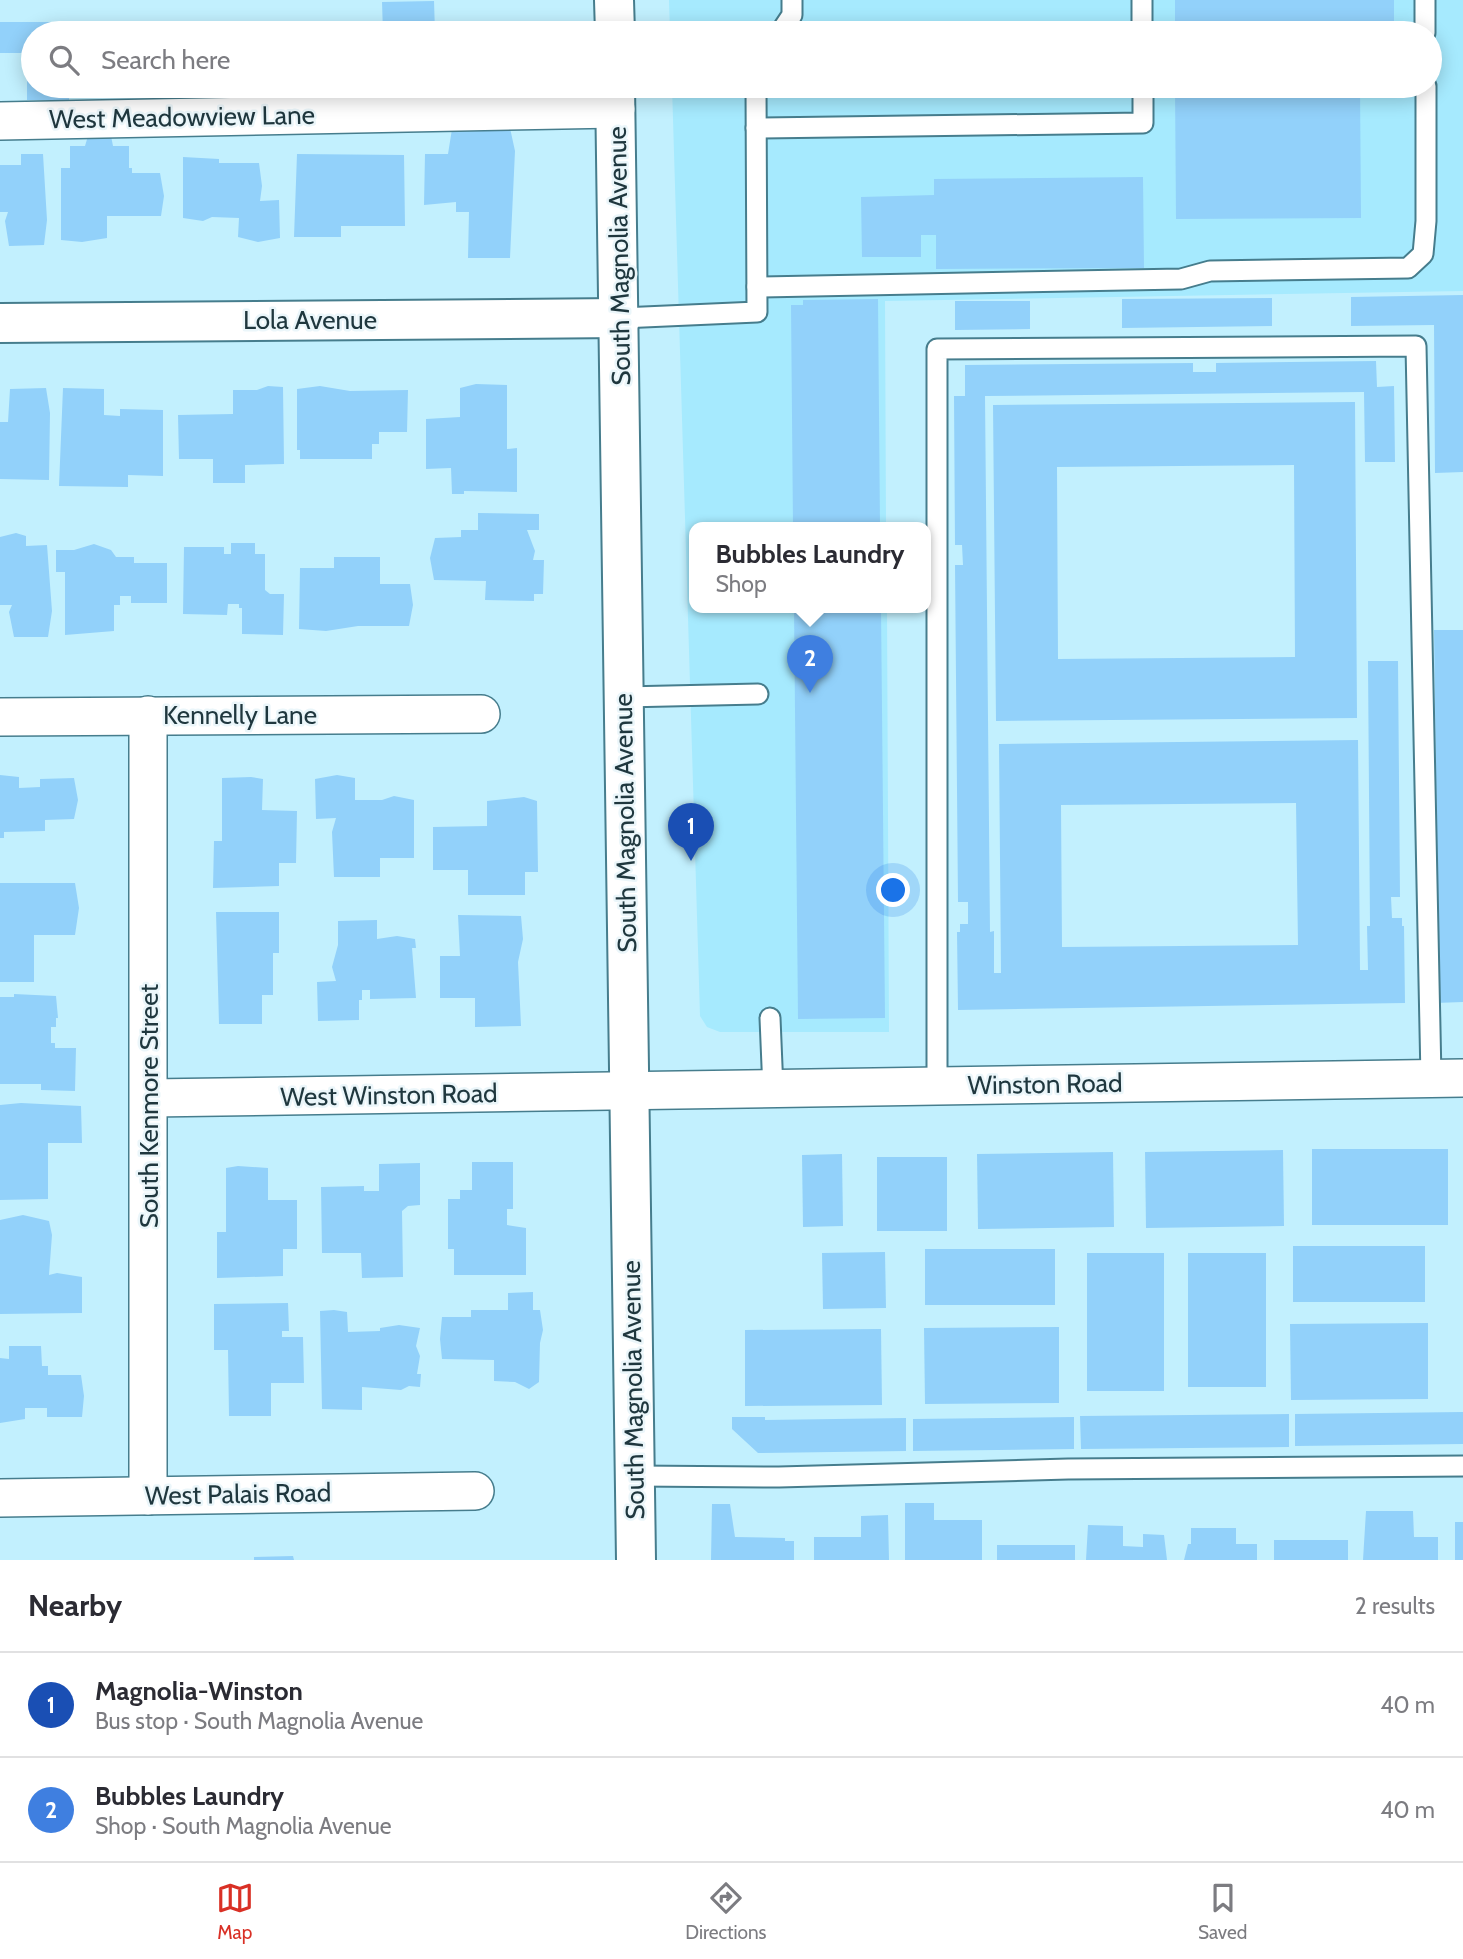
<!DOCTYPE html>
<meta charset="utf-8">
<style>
:root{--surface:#fff;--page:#f2f2f3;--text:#2b2b33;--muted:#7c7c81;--line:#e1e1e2;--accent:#d93025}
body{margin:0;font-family:Cabin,sans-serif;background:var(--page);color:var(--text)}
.you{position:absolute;left:894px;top:891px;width:24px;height:24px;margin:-18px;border:5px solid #fff;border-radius:50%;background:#1a73e8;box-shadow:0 0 0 10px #1a73e833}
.badge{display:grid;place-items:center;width:46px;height:46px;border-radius:50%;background:var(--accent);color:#fff;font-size:23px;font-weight:700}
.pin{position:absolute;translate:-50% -58px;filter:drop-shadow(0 2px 4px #0008)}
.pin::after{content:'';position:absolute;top:37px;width:24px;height:21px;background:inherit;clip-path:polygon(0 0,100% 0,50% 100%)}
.popup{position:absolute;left:689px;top:522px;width:242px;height:91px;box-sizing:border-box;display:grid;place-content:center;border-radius:14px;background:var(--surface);filter:drop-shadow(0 2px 5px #0005);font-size:23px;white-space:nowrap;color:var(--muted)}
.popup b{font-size:26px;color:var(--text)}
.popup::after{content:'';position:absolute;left:50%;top:100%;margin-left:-14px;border:14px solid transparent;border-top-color:var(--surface)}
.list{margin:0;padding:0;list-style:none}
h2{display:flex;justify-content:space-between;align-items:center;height:91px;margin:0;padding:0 28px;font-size:30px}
h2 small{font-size:23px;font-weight:400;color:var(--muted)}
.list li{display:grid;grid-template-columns:46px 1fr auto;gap:21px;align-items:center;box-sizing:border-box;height:105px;padding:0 28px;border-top:2px solid var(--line)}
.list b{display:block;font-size:26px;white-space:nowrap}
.list p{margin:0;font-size:23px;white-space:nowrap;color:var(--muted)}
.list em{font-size:23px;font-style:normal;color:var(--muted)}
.icon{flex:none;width:38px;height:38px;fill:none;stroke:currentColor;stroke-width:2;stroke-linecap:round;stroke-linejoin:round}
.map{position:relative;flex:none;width:1463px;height:1560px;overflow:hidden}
.search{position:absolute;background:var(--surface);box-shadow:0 4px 18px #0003;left:21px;right:21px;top:21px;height:77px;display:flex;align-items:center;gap:18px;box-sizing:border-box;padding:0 24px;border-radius:38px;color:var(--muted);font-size:26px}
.sheet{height:301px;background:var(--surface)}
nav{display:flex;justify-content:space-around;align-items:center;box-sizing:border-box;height:98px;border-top:2px solid var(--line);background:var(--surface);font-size:19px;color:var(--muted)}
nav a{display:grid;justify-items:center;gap:4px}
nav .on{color:var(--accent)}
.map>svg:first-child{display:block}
.built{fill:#a6eafe}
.building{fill:#92d1fa;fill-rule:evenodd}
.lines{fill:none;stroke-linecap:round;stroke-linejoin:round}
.service-casing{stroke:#467d8d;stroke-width:23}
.minor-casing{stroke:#467d8d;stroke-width:40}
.tertiary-casing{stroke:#467d8d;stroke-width:42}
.secondary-casing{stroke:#467d8d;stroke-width:42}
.service{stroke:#fff;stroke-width:19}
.minor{stroke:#fff;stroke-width:37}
.tertiary{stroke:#fff;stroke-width:38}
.secondary{stroke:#fff;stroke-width:38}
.labels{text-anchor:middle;stroke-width:5;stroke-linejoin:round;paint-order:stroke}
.street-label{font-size:26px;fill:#1f373e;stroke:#ebf6fa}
</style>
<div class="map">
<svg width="1463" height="1560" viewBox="0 0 1463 1560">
<rect width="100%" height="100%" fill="#c2f0fe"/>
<!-- built -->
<polygon class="built" points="669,0 1463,0 1463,291 885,301 886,527 694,527 694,607 887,607 889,1032 720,1032 707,1027 700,1016 672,86 1430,86 1430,33 670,33"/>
<!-- building -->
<g class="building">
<rect x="1175" y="0" width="219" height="33"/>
<polygon points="434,1 435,33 383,33 382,2"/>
<polygon points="0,22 70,22 70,33 33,33 33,86 69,86 69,100 27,100 27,53 0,53"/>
<polygon points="384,86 436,86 437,106 385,108"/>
<polygon points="1175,86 1360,86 1361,218 1176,219"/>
<polygon points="510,128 515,151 510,258 468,258 469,212 456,212 456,202 424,205 425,154 448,154 452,129"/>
<polygon points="88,136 111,136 113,146 129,146 129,168 132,168 132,173 160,173 164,196 161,216 107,216 107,238 82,242 61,240 61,168 70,168 70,146 85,146"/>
<polygon points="21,154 43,154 47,220 44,245 9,246 5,221 8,212 0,212 0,165 21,165"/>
<polygon points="297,154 404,155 405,226 341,226 341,237 294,237"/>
<polygon points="183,157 219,159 219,163 259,163 262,186 260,201 279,200 280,238 258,242 238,237 239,218 212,217 203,221 183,218"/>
<polygon points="1143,177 1144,268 936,269 936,235 921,235 921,257 862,257 861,197 934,195 934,179"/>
<polygon points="1463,295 1463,472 1435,473 1434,325 1351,326 1351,297"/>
<polygon points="1272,298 1272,326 1122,328 1122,299"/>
<polygon points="878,299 880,527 793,527 791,305 803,305 803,300"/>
<polygon points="955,301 1030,301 1030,329 955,330"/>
<path d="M1376,361l1,26 17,-1 1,76h-30l-1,-70 -379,4 5,536 4,-1v42h7l-2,-229 359,-4 2,230h8l-1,-44h3l-2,-265h30l2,236h-9l1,21h10v8h2l1,77 -447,7 -1,-78h3v-8h8v-22h-10l-3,-337h8l-1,-20h-7l-1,-149h11v-31l228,-2v9h23v-9zM1296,803l2,142 -236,2 -1,-142z"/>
<polygon points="476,384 507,385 507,449 517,448 517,492 464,491 464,494 452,494 451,468 426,469 426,419 460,417 460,388"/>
<polygon points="268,386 283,387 284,464 245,465 245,483 213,483 213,459 179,459 178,415 233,414 233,390 257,390"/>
<polygon points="320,386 350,391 408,390 407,432 379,432 379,444 372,444 372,459 300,459 300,450 297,450 297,389"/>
<polygon points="46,388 50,413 49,480 0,479 0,422 8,422 10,389"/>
<polygon points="63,388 104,389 104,415 120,416 120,409 163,410 163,476 128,475 128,487 59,486"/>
<path d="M1355,402l2,316 -361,3 -3,-316zM1294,465l1,192 -237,2 -1,-192z"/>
<polygon points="478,513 539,514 539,530 527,530 535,551 533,560 544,560 543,594 534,594 534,601 485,600 486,581 434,580 430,558 435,538 461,537 461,530 478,530"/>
<polygon points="16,533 26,536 26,546 47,545 52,611 48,637 14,637 9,612 12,605 0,605 0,537"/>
<polygon points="231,543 255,543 255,554 265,554 265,590 270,594 284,594 283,635 242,634 242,608 239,608 239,604 228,604 227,615 183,614 184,547 224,547 224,554 231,554"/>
<polygon points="94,544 111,550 116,557 134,557 134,563 167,563 167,603 131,603 131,596 120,596 120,605 114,605 114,631 65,635 65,572 56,572 56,550 74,550"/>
<polygon points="334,557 380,557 380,584 410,584 413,605 409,626 358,626 326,631 299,629 300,568 334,568"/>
<polygon points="794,607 881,607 885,1018 798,1019"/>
<polygon points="1434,630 1463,630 1463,1002 1435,1003 1434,926 1438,926"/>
<polygon points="0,775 19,777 19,788 40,787 40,779 74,778 78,800 74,819 45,820 45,831 4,832 4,838 0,838"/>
<polygon points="337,775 355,778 355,800 382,800 394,796 414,800 414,858 380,858 380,877 334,877 332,832 336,818 316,819 315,779"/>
<polygon points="251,777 263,779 262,810 297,811 296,863 279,863 279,886 213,888 214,841 222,841 222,778"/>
<polygon points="524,797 537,801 538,872 525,872 525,895 468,895 468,870 433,870 433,827 487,826 487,801"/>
<polygon points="0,883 75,883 79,908 75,935 34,935 34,982 0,982"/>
<polygon points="216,912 279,912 279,953 273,953 273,995 262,995 262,1024 219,1024"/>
<polygon points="458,915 521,916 523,939 518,962 521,1026 475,1027 475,998 440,998 440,956 460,956"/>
<polygon points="377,920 377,939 397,936 415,939 416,948 412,948 416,998 370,999 370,990 362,990 362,1000 359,1000 359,1020 318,1021 317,982 336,981 332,967 338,945 338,921"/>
<polygon points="14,994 56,996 58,1018 56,1018 56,1027 51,1027 51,1043 55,1043 55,1048 76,1048 75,1091 41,1090 41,1084 0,1084 0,997 14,997"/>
<polygon points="21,1103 81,1106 82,1143 48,1143 48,1199 0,1200 0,1105"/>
<rect x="1312" y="1149" width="136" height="76"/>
<polygon points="1283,1150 1284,1226 1146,1228 1145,1152"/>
<polygon points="1113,1152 1114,1227 978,1229 977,1154"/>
<polygon points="842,1154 843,1226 803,1227 802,1155"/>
<rect x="877" y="1157" width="70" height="74"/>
<polygon points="472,1162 513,1162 513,1209 507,1209 507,1225 526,1228 526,1275 454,1275 454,1249 448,1249 448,1199 460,1199 460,1190 472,1190"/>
<polygon points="420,1163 420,1205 408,1206 402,1211 403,1277 362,1278 361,1253 322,1253 321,1187 364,1186 364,1191 379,1191 379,1164"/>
<polygon points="238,1166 268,1168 268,1200 297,1200 297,1249 283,1249 283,1276 217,1278 217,1232 226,1232 226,1168"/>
<polygon points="23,1215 49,1221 52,1235 49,1275 57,1273 82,1277 82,1313 0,1314 0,1220"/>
<rect x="1293" y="1246" width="132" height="56"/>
<rect x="925" y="1249" width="130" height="56"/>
<polygon points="885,1252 886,1308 823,1309 822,1253"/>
<rect x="1087" y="1253" width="77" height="138"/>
<rect x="1188" y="1253" width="78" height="134"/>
<polygon points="533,1292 533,1310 540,1310 543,1330 540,1343 539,1382 529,1389 515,1382 494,1381 494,1360 442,1359 440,1339 442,1317 471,1317 471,1310 508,1310 508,1293"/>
<polygon points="288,1303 289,1331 282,1331 282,1337 303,1337 304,1383 271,1383 271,1416 229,1416 228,1350 214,1350 214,1304"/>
<polygon points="334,1310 347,1312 348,1332 380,1331 380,1328 399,1325 420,1328 416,1346 420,1356 417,1374 421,1374 420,1387 409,1386 401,1390 362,1387 362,1410 322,1409 320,1311"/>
<polygon points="1428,1323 1428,1399 1291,1400 1290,1324"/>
<polygon points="1059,1327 1059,1403 925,1404 924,1328"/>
<polygon points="881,1329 882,1405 745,1406 745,1330"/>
<polygon points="9,1346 41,1346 42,1366 48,1366 48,1375 81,1375 84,1396 82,1417 47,1417 47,1408 25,1408 25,1419 0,1423 0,1358 9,1359"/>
<polygon points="1463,1412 1463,1444 1295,1446 1295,1414"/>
<polygon points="1289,1414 1289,1447 1081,1449 1080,1416"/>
<polygon points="732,1417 765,1417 765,1420 906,1418 906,1451 758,1453 732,1429"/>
<polygon points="1074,1417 1074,1449 913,1451 913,1419"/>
<polygon points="905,1503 934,1503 934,1520 982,1520 982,1560 905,1560"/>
<polygon points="712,1504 730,1504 735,1537 785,1538 785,1541 794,1541 794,1560 711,1560"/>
<polygon points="1366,1511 1413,1511 1414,1537 1438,1537 1438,1560 1363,1560"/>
<polygon points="888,1515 889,1560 814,1560 814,1537 861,1537 861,1516"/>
<rect x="1455" y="1522" width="8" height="38"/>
<polygon points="1088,1525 1123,1526 1123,1546 1143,1547 1143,1534 1164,1535 1167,1560 1086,1560"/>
<polygon points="1191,1528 1236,1528 1236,1544 1257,1544 1257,1560 1184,1560 1188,1544 1191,1544"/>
<rect x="1274" y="1540" width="74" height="20"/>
<rect x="997" y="1545" width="78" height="15"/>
<polygon points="293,1556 294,1560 254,1560 254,1557"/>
</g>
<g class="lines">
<defs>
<g id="service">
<polyline points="1142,0 1142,33"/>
<polyline points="1425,0 1425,33"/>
<polyline points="780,33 792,15 792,0"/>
<polyline points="756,128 1143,123 1143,86"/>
<polyline points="757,287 1181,279 1210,271 1408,268 1423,254 1426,221 1426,86"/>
<polyline points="621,318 757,312 756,86"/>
<polyline points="624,697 758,694"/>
<polyline points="770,1018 773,1090"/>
<polyline points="937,1086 937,349 1416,346 1431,1078"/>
<polyline points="635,1476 779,1477 1068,1469 1463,1466"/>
</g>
<g id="minor">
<polyline points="0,121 616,109"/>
<polyline points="148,715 148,1496"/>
<polyline points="0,717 481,714"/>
<polyline points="150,1098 1463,1078"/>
<polyline points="0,1498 475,1491"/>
</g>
<polyline id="tertiary" points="0,323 621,318"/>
<g id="secondary">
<polyline points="614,0 615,33"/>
<polyline points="615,86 636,1560"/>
</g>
</defs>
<!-- service casing -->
<use href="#service" class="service-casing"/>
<!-- minor casing -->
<use href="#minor" class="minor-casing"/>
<!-- tertiary casing -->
<use href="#tertiary" class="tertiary-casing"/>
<!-- secondary casing -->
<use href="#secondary" class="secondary-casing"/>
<!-- service -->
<use href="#service" class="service"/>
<!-- minor -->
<use href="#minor" class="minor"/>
<!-- tertiary -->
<use href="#tertiary" class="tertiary"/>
<!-- secondary -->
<use href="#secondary" class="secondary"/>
</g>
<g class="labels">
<!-- street labels -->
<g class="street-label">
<text transform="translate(182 117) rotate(-1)" y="9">West Meadowview Lane</text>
<text transform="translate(619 256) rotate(-91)" y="9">South Magnolia Avenue</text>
<text x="310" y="329">Lola Avenue</text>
<text x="240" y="724">Kennelly Lane</text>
<text transform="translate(625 823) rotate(-91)" y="9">South Magnolia Avenue</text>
<text transform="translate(1045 1084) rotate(-1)" y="9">Winston Road</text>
<text transform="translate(389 1095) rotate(-1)" y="9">West Winston Road</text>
<text transform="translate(149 1106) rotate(-90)" y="9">South Kenmore Street</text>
<text transform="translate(633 1390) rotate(-91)" y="9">South Magnolia Avenue</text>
<text transform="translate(238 1494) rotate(-1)" y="9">West Palais Road</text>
</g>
</g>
</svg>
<div class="you"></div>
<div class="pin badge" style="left:691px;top:861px;background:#1a4fb4">1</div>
<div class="pin badge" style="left:810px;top:693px;background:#3f7fe0">2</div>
<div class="popup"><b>Bubbles Laundry</b>Shop</div>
<div class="search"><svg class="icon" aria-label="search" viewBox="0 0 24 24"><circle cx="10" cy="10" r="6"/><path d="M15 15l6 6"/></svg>Search here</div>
</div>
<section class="sheet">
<h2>Nearby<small>2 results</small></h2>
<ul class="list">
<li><span class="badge" style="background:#1a4fb4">1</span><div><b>Magnolia-Winston</b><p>Bus stop · South Magnolia Avenue</p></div><em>40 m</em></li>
<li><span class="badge" style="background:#3f7fe0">2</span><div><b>Bubbles Laundry</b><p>Shop · South Magnolia Avenue</p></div><em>40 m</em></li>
</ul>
</section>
<nav>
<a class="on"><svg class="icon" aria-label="map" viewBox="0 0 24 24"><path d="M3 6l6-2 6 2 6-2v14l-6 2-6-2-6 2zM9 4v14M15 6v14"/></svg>Map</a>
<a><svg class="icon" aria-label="directions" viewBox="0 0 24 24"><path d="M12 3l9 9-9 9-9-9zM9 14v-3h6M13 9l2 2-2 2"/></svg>Directions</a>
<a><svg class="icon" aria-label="saved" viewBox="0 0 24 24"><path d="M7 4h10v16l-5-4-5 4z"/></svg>Saved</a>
</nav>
